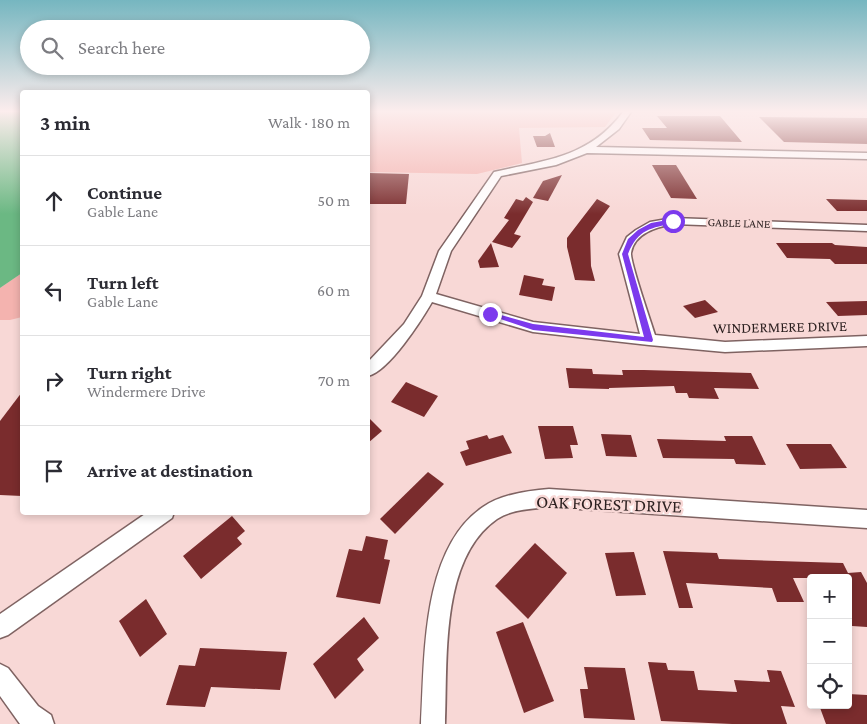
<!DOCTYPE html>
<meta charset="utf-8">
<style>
:root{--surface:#fff;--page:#f7f7f7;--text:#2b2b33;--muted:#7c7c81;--line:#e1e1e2}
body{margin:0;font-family:"Crimson Pro",serif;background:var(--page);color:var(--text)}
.controls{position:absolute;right:15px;bottom:15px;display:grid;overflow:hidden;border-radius:5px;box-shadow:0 2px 8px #0003}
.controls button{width:45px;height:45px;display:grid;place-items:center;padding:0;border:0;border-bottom:1px solid var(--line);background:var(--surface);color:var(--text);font:25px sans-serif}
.stop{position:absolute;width:15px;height:15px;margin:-11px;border:4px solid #7c3aed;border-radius:50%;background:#fff}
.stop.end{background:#7c3aed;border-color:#fff;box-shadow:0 1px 5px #0008}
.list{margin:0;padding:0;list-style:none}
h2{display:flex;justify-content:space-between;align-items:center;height:65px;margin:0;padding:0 20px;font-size:21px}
h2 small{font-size:16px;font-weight:400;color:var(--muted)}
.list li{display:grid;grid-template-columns:32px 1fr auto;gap:15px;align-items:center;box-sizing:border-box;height:90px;padding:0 20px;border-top:1px solid var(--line)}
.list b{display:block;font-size:19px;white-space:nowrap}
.list p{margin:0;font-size:16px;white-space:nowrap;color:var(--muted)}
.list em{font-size:16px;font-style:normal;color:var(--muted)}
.icon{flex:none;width:28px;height:28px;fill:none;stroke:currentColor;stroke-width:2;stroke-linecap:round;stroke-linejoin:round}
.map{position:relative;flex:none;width:867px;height:724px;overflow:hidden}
.search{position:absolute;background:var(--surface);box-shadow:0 2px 8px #0003;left:20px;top:20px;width:350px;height:55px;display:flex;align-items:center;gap:12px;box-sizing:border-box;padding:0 18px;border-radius:28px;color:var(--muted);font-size:19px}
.panel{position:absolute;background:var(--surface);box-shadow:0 2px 8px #0003;left:20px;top:90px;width:350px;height:425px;border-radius:5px}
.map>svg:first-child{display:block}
.green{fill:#f4b3af}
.water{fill:#6bb883}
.building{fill:#7a2c2d}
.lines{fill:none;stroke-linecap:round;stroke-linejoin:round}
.minor-casing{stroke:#7f6362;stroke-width:3}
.minor{fill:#fff;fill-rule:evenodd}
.route{fill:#7c3aed}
.labels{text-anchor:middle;stroke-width:5;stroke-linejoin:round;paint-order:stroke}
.far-street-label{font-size:12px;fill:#2b1f1f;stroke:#f8d8d6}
.street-label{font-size:15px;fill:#2b1f1f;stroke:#f8d8d6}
.near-street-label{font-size:18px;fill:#2b1f1f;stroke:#f8d8d6}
</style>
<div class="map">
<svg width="867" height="724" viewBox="0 0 867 724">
<rect width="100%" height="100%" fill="#f8d8d6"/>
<!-- green -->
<g class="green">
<polygon points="368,112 616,112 605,127 519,128 522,163 477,174 368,172"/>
<polygon points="22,273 22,317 10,320 0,320 0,288"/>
</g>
<!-- water -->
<polygon class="water" points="0,112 22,112 22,273 0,288"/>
<!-- building -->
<g class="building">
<polygon points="657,116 720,116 742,142 650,140 642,128 667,128"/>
<polygon points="759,117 867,118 867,144 784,142"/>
<polygon points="550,133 555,147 537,147 533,136 545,136"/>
<polygon points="652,165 676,165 697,199 671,198"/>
<polygon points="368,173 409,174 406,204 368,204"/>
<polygon points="562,175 548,201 533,198 543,181"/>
<polygon points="526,197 533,202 514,234 521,236 512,248 492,242 509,220 504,218 516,199 523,201"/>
<polygon points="597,199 610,206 590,233 591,266 595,281 575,280 567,247 567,238"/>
<polygon points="826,199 867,200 867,211 837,211"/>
<polygon points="491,243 499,267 480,268 478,261"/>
<polygon points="776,243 832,243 835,245 867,247 867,264 835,264 830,259 787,258"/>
<polygon points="524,275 544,279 542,285 555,287 552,301 519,295"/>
<polygon points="705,300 718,312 695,318 683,306"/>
<polygon points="867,301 867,315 838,316 826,302"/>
<polygon points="566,368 592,369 593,374 623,375 622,370 644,370 751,373 759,389 714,388 719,399 689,398 687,393 676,393 674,386 609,388 609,389 569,388"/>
<polygon points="406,382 438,396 424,417 391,402"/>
<polygon points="22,392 22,496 0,495 0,421"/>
<polygon points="368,417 382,431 368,443"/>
<polygon points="538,426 573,426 578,445 570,445 573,458 545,459"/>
<polygon points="601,434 631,435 637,457 606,456"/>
<polygon points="487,435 489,439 503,435 512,453 466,466 460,452 469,449 466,441"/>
<polygon points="724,436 752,436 766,465 736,464 734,459 663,458 657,439 726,441"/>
<polygon points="786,444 831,444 847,468 800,469"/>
<polygon points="428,472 444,484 395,534 380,519"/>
<polygon points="232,516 245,531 237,538 242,544 201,579 183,556"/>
<polygon points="366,536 388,540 384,559 390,560 380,604 336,597 349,549 362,551"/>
<polygon points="535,543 567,573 528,619 495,586"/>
<polygon points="663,551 717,553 719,559 843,563 848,573 861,572 867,583 867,627 852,626 848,618 848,578 793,578 804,602 777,602 772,588 686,583 693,608 679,608"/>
<polygon points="634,552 646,595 616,596 605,553"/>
<polygon points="146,599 167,634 140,657 119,621"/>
<polygon points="364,617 379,638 357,659 364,670 335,699 313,664"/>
<polygon points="523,622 554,701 524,713 496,632"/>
<polygon points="200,648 287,652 280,690 211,687 205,707 166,705 179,665 195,666"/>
<polygon points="648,662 666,663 668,670 694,671 698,690 737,692 734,680 770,682 767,670 781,671 795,707 781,706 787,724 732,724 661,721"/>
<polygon points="584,667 625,668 635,720 584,718 580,689 588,689"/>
<polygon points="848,694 867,695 867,724 826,724 819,705 848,705"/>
</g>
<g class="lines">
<defs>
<g id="minor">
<path d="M623,112h8l-12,17 -23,18 271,6v6l-280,-6 -31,12 -55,11 -50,75 -15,43 97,28 107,12 -21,-80 8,-17 9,-7 14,-8 23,-4 194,7v6l-194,-7c-16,3 -39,9 -42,29 -1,9 20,69 24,82l70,7 142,-6v10l-142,6 -76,-7 -116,-13 -101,-30c-11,19 -43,69 -64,74v-14l36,-38 18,-28 17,-45 55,-79c51,-12 95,-14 129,-60z"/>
<path d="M549,489l318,21v18l-318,-21c-17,2 -37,2 -52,12 -58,40 -49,143 -52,205h-24c4,-67 0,-175 62,-217 19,-13 44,-16 66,-18z"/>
<polygon points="148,512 174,512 172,518 8,635 0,638 0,614"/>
<polygon points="0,664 8,668 38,706 51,715 54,724 20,724 0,696"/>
</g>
</defs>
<!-- minor casing -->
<use href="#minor" class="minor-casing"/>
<!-- minor -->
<use href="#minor" class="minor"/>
</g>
<!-- sky -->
<linearGradient id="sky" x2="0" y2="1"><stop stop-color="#76b6c0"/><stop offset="0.52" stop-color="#fceded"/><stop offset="1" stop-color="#fceded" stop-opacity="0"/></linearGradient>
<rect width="867" height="214" fill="url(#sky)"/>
<!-- route -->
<path class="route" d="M673,219l2,4c-24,5 -37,6 -47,31l25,86 -1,2 -119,-12 -47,-16 4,-2 43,12 111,13 -22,-83 6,-15 10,-9 13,-7z"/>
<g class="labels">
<!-- far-street labels -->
<g class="far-street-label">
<text transform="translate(739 223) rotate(2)" y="4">GABLE LANE</text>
</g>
<!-- street labels -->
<g class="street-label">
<text transform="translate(780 327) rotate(-1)" y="5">WINDERMERE DRIVE</text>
</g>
<!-- near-street labels -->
<g class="near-street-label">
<text transform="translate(609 504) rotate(2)" y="6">OAK FOREST DRIVE</text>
</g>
</g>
</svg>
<div class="controls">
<button>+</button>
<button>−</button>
<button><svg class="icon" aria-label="locate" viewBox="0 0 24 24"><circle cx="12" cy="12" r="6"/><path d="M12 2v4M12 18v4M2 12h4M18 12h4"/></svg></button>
</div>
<div class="stop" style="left:673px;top:221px"></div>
<div class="stop end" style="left:490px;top:314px"></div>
<div class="search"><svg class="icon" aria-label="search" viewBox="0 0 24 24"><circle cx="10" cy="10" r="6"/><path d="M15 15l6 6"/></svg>Search here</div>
<section class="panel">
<h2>3 min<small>Walk · 180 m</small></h2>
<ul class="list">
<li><svg class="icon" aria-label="ahead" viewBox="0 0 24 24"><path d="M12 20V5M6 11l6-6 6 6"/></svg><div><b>Continue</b><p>Gable Lane</p></div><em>50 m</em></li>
<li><svg class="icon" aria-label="left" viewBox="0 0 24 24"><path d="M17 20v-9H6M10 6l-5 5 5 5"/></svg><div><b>Turn left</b><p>Gable Lane</p></div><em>60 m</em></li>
<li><svg class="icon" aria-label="right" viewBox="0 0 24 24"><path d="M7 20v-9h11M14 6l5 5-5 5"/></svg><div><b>Turn right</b><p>Windermere Drive</p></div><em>70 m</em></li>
<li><svg class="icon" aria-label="arrive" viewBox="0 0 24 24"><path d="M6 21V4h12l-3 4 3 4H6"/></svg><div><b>Arrive at destination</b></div></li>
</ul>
</section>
</div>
